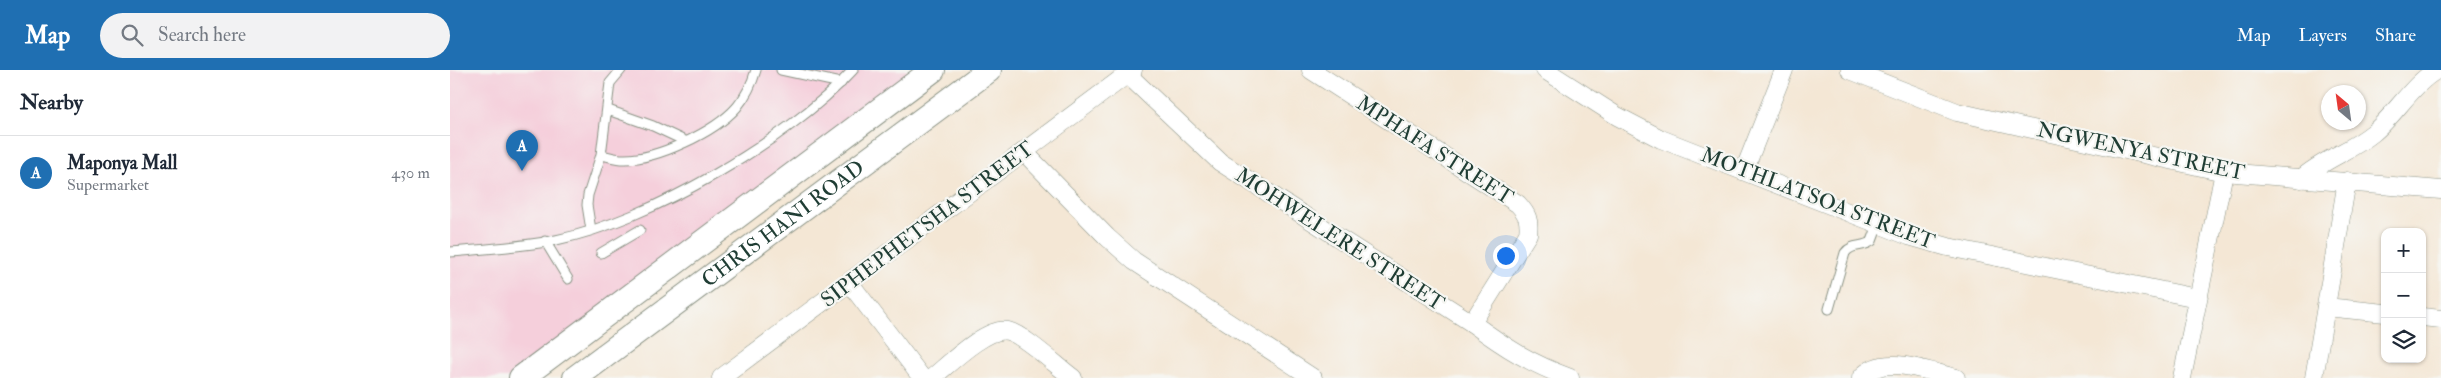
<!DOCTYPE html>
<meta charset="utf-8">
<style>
:root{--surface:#fff;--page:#f2f2f3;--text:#1f2937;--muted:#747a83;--line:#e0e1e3;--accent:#1f6fb2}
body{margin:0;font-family:"IM FELL Double Pica",serif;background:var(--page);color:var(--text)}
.controls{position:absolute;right:15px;bottom:15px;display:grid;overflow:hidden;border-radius:10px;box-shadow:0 1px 4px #0004}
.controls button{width:45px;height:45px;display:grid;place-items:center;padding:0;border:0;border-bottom:1px solid var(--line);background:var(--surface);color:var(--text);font:25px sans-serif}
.compass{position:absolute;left:1871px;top:15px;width:45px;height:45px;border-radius:50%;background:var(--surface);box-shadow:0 1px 4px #0004;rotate:331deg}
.you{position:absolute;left:1055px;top:185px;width:18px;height:18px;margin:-12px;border:4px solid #fff;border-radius:50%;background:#1a73e8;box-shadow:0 0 0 8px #1a73e833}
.badge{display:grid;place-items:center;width:32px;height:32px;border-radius:50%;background:var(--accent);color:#fff;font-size:16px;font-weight:700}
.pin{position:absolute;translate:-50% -41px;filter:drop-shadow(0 1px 2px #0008)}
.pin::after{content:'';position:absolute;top:26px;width:18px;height:15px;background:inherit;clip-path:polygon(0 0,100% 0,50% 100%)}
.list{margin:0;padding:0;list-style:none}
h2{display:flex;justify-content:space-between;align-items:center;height:65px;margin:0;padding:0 20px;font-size:21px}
h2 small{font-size:16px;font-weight:400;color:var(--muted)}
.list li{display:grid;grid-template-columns:32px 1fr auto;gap:15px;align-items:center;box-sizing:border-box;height:75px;padding:0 20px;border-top:1px solid var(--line)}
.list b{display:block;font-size:19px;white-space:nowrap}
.list p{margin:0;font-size:16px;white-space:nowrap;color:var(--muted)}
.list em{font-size:16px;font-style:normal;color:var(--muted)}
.icon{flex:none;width:28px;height:28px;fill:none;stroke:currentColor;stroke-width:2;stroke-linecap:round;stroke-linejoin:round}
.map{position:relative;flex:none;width:1991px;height:308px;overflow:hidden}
header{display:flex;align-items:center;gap:30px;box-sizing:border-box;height:70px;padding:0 25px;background:var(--accent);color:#fff}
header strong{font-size:24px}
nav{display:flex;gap:28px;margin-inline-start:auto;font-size:18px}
.search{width:350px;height:45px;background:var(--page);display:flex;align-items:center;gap:12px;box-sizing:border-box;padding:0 18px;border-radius:28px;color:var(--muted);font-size:19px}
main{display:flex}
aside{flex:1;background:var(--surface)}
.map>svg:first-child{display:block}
.built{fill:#f5cfdb}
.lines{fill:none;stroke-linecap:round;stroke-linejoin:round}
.lane-casing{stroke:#8a9284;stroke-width:11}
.street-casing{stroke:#8a9284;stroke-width:19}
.secondary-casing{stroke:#8a9284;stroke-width:26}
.lane{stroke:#fff;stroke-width:9}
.street{stroke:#fff;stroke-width:18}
.secondary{stroke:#fff;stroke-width:24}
.labels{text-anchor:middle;stroke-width:4.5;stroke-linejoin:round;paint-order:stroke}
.street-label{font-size:21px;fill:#1f3d34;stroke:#f6f6f2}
</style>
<header>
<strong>Map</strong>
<div class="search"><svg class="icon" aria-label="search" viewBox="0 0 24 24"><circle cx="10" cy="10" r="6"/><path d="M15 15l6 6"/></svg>Search here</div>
<nav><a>Map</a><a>Layers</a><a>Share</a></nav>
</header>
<main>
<aside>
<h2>Nearby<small></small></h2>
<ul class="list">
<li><span class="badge">A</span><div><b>Maponya Mall</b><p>Supermarket</p></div><em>430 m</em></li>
</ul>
</aside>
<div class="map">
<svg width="1991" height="308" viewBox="0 0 1991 308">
<rect width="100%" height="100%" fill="#f6f6f2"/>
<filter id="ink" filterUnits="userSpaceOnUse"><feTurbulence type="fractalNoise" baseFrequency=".02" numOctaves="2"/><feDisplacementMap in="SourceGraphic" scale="10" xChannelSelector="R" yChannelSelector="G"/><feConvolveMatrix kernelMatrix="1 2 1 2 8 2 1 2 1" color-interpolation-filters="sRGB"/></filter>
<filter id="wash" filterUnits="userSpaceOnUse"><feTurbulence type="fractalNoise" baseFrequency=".0096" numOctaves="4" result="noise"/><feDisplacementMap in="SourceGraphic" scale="20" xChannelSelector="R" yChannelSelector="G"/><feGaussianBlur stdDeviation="1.12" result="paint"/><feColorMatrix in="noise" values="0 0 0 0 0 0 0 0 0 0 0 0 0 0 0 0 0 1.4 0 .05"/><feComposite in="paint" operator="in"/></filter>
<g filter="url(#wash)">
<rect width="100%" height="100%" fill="#f4e7d5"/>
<!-- built -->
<polygon class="built" points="0,0 478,0 67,308 0,308"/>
</g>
<g filter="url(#ink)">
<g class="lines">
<defs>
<g id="lane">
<polyline points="331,0 391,13"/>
<polyline points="158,40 203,56 235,71"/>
<path d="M151,85c7,1 15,4 22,4 33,1 92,-27 114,-52 9,-11 15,-23 19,-37"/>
<polyline points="141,160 137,135 138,125 151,85 160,13 171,0"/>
<polyline points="95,171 118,209"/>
<path d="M0,182c35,-3 72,-5 106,-12 93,-19 233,-100 297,-170"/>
<polyline points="151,183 190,160"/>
<path d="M1379,239l16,-56c7,-10 18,-5 27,-12l6,-16"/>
</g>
<g id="street">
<path d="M861,0l207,134c9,10 12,16 10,30l-56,89"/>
<polyline points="1095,0 1167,46 1211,69 1459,166 1498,177 1747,228"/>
<polyline points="1400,0 1507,42 1774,102 1991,120"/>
<path d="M677,4l93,88 252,161c34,25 58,40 98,55"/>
<polyline points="574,82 657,167 684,191 863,308"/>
<polyline points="1294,101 1334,0"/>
<path d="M1851,109c21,-19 50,-28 72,-46 22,-18 40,-50 64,-63"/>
<polyline points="399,212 472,308"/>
<polyline points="1876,237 1935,243"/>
<polyline points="1972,247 1991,249"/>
<polyline points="271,308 683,0"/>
<path d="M482,308c16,-13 55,-52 76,-47 16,4 50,36 65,47"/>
<path d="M1411,308c21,-26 67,-6 95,0"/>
<polyline points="1732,308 1774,102"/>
<polyline points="1864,308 1897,111"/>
</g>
<g id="secondary">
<polyline points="71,308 483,0"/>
<path id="s1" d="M125,308l414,-308"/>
</g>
</defs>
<!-- lane casing -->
<use href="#lane" class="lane-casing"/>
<!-- street casing -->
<use href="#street" class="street-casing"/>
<!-- secondary casing -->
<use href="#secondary" class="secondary-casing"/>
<!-- lane -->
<use href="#lane" class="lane"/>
<!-- street -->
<use href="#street" class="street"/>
<!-- secondary -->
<use href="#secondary" class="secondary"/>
</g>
</g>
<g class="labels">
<!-- street labels -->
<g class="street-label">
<text transform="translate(985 80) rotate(33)" y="7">MPHAFA STREET</text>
<text transform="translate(1691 81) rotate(12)" y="7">NGWENYA STREET</text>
<text transform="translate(1368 128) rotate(21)" y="7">MOTHLATSOA STREET</text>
<text dy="7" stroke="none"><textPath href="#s1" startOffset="259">CHRIS HANI ROAD</textPath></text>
<text transform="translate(477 154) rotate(-37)" y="7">SIPHEPHETSHA STREET</text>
<text transform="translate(890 169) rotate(33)" y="7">MOHWELERE STREET</text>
</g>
</g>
</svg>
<div class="controls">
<button>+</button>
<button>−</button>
<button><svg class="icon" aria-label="layers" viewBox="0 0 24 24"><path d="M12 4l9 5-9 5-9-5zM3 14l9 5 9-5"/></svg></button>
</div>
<svg class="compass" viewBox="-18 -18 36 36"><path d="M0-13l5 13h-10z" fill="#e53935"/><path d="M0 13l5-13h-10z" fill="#747a83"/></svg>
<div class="you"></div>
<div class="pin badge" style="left:72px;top:101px">A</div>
</div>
</main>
